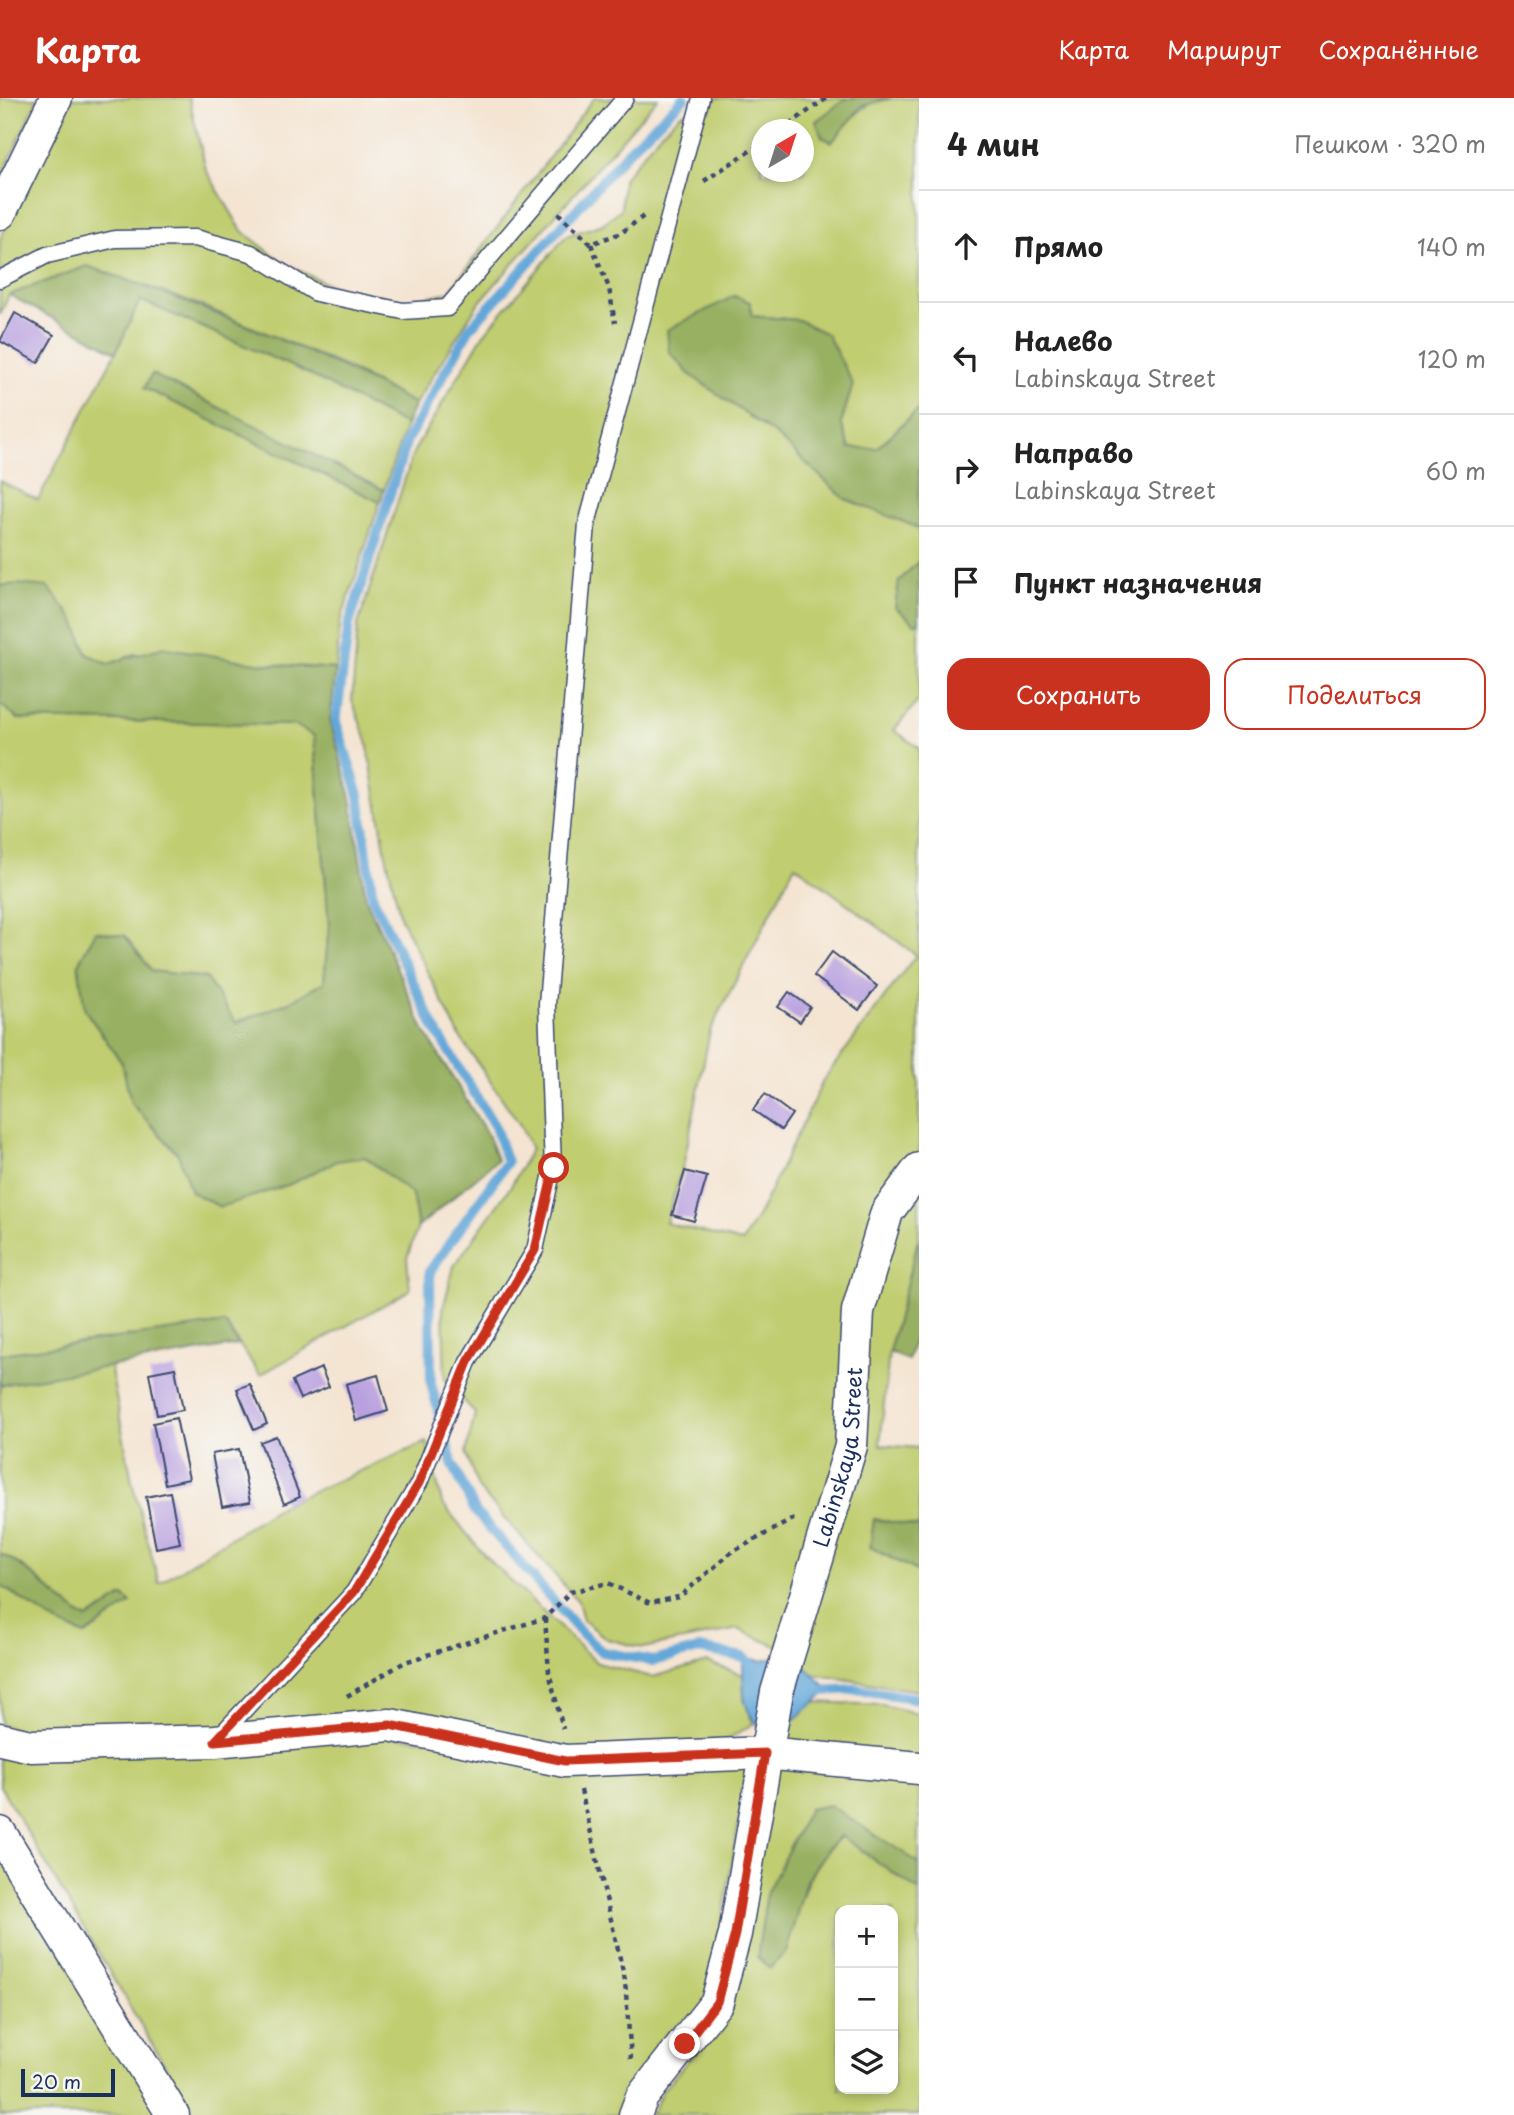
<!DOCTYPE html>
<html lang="ru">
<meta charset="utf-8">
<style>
:root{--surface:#fff;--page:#f6f6f6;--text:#222;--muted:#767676;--line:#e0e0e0;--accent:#c8321e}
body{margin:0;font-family:"Playpen Sans",sans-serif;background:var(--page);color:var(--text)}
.controls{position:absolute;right:21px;bottom:21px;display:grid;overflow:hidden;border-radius:14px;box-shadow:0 4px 10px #0003}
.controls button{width:63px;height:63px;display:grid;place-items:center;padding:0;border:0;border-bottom:2px solid var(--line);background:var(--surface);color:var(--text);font:35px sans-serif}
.compass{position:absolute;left:751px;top:21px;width:63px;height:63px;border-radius:50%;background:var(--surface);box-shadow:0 4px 10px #0003;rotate:39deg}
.scale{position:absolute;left:21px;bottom:18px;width:94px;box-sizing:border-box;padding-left:7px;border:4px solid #1b2f5e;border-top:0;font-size:19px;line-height:24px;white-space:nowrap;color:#1b2f5e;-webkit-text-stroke:5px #f6f6f2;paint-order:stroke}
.stop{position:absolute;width:21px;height:21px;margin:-16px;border:5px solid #c8321e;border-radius:50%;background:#fff}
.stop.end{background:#c8321e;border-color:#fff;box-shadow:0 2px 7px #0008}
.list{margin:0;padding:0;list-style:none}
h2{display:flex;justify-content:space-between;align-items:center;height:91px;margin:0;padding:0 28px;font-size:30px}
h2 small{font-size:23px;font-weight:400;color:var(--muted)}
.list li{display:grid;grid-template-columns:46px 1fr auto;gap:21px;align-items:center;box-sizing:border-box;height:112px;padding:0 28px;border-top:2px solid var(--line)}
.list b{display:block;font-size:26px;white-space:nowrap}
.list p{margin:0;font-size:23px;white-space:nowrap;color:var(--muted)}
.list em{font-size:23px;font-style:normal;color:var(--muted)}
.actions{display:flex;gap:14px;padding:21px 28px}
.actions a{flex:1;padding:16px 0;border:2px solid var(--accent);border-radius:21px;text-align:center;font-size:24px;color:var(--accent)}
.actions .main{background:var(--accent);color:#fff}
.icon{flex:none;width:38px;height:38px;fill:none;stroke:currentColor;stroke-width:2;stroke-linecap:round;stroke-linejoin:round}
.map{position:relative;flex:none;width:919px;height:2017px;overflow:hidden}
header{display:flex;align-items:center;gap:42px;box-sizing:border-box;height:98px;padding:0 35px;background:var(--accent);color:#fff}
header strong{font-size:33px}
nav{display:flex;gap:38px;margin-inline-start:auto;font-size:24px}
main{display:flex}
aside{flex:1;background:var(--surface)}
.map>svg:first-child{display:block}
.green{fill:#c0cd6f;stroke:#6e7e66;stroke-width:2;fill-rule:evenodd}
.forest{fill:#98b062;stroke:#5a7060;stroke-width:2}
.water{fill:#64a7d9;stroke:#406b9c;stroke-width:2}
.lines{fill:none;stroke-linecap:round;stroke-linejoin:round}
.stream{stroke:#64a7d9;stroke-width:10}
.building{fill:#b9a1e0}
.lane-casing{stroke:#3c4a6f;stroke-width:19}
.street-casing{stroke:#3c4a6f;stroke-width:35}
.path{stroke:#3c4a6f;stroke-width:4.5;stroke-dasharray:5 5;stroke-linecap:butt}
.lane{stroke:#fff;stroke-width:16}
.street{stroke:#fff;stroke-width:32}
.route{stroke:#c8321e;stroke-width:9}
.labels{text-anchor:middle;stroke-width:7;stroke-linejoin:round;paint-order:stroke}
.street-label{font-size:21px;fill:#1b2f5e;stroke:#f6f6f2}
</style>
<header>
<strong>Карта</strong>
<nav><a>Карта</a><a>Маршрут</a><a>Сохранённые</a></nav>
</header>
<main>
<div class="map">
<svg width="919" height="2017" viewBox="0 0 919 2017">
<rect width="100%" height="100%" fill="#f6f6f2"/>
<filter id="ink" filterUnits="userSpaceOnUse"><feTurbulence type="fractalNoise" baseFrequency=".0143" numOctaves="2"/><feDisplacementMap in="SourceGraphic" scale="14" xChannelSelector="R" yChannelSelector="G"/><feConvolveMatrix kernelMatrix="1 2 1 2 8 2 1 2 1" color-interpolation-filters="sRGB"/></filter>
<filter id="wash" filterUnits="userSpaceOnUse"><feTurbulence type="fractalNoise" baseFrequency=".00686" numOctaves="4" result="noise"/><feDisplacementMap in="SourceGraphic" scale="28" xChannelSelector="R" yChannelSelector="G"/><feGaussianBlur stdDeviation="1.57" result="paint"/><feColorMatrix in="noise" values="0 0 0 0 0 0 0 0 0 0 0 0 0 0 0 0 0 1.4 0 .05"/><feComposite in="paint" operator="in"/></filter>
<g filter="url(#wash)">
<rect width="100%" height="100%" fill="#f4e4d1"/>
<!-- green -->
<g class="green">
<polygon points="0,0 38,0 0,82"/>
<polygon points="67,0 189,0 206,72 242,133 285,166 338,191 407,203 449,194 594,0 658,0 477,207 415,306 348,270 200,207 87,168 9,197 0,217 0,141"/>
<path d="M717,0h130l-15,44c33,-39 34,-44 87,-44v311l-42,39 -28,1 -8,-26 12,-39 -54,-64 -48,-4 -17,-20 -26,16 -20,61 89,63 68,63 74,29v33l-20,20 16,42 4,-1v78l-25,30 25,18v408l-40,54 -36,239 -65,198 -40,-18 -95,19 -36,-9 -24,-19 -5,-19 -100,-113 -12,-35 9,-40 -30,-34 -2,-70 11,-43 57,-80 20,-37 -11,-24 -60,-88 -59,-118 -15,-64 -19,-114 -15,-40 6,-76 56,-174 69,-116 83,-99 37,-12 18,-15 2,-30 37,-46 21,-19zM762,32h42v42h-42zM795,767l121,90 -92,124 -65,135 -17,28 -76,-19 18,-61 26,-131z"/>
<polygon points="140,202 305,274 406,327 384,392 152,276 145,290 380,404 340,525 336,571 134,556 109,566 87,556 75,523 18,486 0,488 0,383 38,402 116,254"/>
<polygon points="0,606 18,621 295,627 314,638 329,827 324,884 289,904 235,925 206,880 152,873 125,838 85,912 122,965 132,1005 178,1056 192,1094 288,1087 337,1062 365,1059 412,1096 418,1129 407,1160 410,1192 260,1277 225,1225 0,1256"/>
<polygon points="919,1086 919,1138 889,1254 880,1347 919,1350 919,1429 874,1421 873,1435 880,1455 919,1474 919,1593 812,1576 801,1564 863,1219 895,1117"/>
<path d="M110,1267l22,117 27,101 125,-79 143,-62 15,61 42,52 113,108 55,14 55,-15 36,13 1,24 9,25 -30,18 -169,10 -171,-36 -190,16 -166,3 -27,-11v-139l56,37 29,13 45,-32 -7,-7 -36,23c-31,-18 -54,-51 -87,-65v-169z"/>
<path d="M814,1604l69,3 36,9v149l-90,-57 -20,3 -23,143c12,-43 19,-85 56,-116l77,55v224h-269l13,-25 58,-69 63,-293zM840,1812h53v179h-53z"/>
<polygon points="378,1638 749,1663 709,1900 625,2017 194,2017 0,1688 0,1656"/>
<polygon points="0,1755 165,2017 0,2017"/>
</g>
<!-- forest -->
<g class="forest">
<polygon points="847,0 891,0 862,8 832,44 822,39 816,23"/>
<path d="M87,168c113,39 223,82 328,138l-9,21 -101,-53 -165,-72 -24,52 -107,-57z"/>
<polygon points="734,198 750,204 752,218 799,222 827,236 853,286 841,325 850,350 877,350 919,311 919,430 845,401 777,338 688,275 669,253 667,232"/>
<polygon points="152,276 384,392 380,404 144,290"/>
<polygon points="919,463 919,524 915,526 895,509 899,483"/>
<polygon points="18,486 48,489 75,523 87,556 108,566 163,549 262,566 336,571 330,622 351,700 366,801 425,934 487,1036 497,1062 418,1129 412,1096 365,1059 337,1063 288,1087 220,1109 191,1094 178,1056 131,1005 122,965 85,912 78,866 96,833 125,838 152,873 206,880 236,925 289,904 324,884 329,827 314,638 295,627 18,621 0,606 0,488"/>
<polygon points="919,1138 919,1224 908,1262 889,1254"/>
<polygon points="225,1225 238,1247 0,1287 0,1256"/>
<polygon points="874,1421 919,1429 919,1474 870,1449"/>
<path d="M0,1456c33,14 56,47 87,65l36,-23 8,7 -46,32 -29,-13 -56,-37z"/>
<polygon points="829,1707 919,1765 919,1793 841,1738 828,1750 806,1783 786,1854 770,1870 757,1859 767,1794 809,1711"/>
</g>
<!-- water -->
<path class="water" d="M788,1557l13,7 28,28 -45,38 -15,6c-29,-19 -26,-45 -26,-77l18,4z"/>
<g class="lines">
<!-- stream -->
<g class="stream">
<polyline points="684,0 635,46 470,230 407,342 349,526 336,624 359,697 373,800 434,929 495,1029 507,1064 430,1173 431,1285 452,1365 475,1413 582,1536 602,1554 653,1563 699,1551 743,1559 752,1568"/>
<polyline points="819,1593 856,1591 919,1601"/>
</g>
</g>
<g id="blocks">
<!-- building -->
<g class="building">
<polygon points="15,215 54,237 38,265 0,243"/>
<polygon points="832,854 877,888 859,912 814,878"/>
<polygon points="789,894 810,909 800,924 778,909"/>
<polygon points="765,996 792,1016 781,1032 753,1012"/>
<polygon points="685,1073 707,1079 694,1123 672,1117"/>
<polygon points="175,1270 183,1312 157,1317 149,1275"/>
<polygon points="321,1270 329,1289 300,1301 292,1283"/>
<polygon points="378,1277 388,1313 356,1323 346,1286"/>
<polygon points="250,1286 267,1326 254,1332 237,1291"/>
<polygon points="176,1320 189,1381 165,1386 153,1325"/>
<polygon points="276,1338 300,1399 284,1406 260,1344"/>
<polygon points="239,1351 250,1404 222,1409 212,1356"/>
<polygon points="170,1394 180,1445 156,1450 146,1399"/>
</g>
</g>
</g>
<g filter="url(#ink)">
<use href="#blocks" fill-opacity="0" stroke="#3c4a6f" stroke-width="2"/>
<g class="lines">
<defs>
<g id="lane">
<polyline points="0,181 47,157 115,141 195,140 251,155 316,195 403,213 447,210 625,0"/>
<polyline points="216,1642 354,1494 419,1385 468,1264 535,1152 553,1070 547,906 587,426 701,0"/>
</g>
<g id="street">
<polyline points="0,115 56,0"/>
<polyline points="0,1641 31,1648 215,1643 390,1627 565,1663 765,1655 919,1670"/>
<polyline points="0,1735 173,2017"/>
<path id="s1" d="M635,2017l7,-18 75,-95 18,-68 42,-242 74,-246 7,-135 29,-99 32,-43"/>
</g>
</defs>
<!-- lane casing -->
<use href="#lane" class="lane-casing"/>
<!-- street casing -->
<use href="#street" class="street-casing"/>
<!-- path -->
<g class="path">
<polyline points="781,32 827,0"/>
<polyline points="704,83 762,45"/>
<polyline points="558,115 591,146 621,135 645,117"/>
<polyline points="591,146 609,190 615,225"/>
<polyline points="545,1520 549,1574 563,1631"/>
<polyline points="347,1598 405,1564 545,1520 570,1494 608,1485 650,1505 679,1499 732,1454 797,1419"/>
<polyline points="581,1692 625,1882 631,1961"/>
</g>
<!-- lane -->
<use href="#lane" class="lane"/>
<!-- street -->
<use href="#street" class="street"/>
</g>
</g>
<g class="lines" filter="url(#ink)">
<!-- route -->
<polyline class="route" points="554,1070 535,1152 468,1264 419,1385 354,1494 215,1643 390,1627 565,1663 765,1655 735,1836 717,1904 685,1946"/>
</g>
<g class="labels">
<!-- street labels -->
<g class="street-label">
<text dy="7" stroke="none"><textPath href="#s1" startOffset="700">Labinskaya Street</textPath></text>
</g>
</g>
</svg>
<div class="controls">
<button>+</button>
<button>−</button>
<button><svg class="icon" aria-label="layers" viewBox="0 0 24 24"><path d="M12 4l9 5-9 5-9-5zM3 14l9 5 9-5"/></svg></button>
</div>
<svg class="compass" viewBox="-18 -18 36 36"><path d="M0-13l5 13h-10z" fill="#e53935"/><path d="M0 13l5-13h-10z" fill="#767676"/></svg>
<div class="scale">20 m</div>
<div class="stop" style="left:554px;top:1070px"></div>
<div class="stop end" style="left:685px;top:1946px"></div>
</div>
<aside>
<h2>4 мин<small>Пешком · 320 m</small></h2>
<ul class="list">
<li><svg class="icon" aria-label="ahead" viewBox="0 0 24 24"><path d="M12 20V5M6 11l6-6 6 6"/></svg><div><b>Прямо</b></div><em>140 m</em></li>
<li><svg class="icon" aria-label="left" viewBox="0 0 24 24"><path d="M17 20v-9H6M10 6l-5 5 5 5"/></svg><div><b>Налево</b><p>Labinskaya Street</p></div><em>120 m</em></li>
<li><svg class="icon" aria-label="right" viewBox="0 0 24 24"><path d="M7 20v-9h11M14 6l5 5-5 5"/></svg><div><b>Направо</b><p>Labinskaya Street</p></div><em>60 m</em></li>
<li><svg class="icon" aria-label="arrive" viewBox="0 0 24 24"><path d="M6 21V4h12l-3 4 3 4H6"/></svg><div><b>Пункт назначения</b></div></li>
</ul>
<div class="actions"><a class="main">Сохранить</a><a>Поделиться</a></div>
</aside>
</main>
